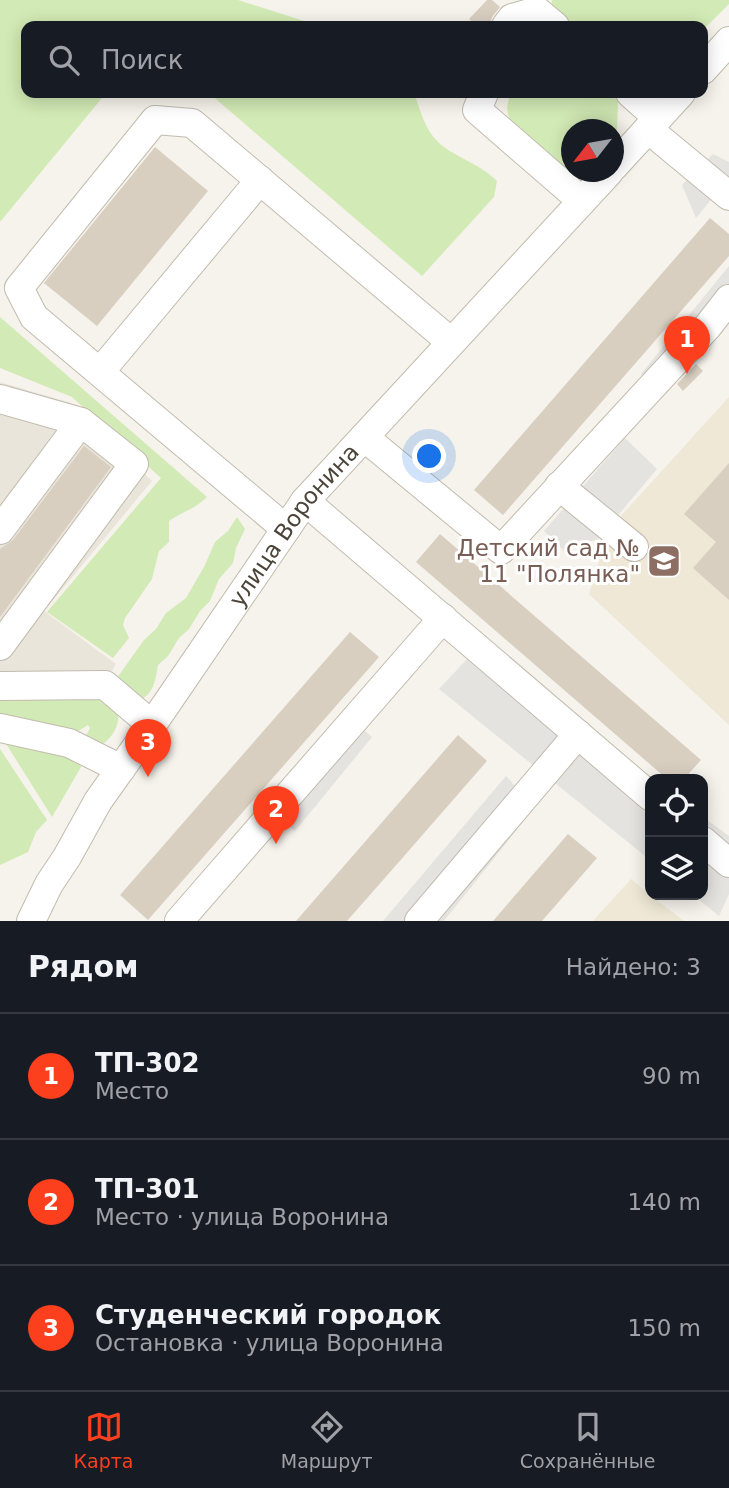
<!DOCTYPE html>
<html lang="ru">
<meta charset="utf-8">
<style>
:root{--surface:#171b24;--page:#242831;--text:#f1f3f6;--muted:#9ea1a6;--line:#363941;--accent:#fc3f1d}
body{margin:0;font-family:"DejaVu Sans",sans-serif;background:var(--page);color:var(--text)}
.controls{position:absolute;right:21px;bottom:21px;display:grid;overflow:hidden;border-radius:14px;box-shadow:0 4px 18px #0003}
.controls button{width:63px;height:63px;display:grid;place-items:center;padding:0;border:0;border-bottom:2px solid var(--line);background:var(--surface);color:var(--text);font:35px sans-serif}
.compass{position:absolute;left:561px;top:119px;width:63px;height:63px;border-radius:50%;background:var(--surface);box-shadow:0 4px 18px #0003;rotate:239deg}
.you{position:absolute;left:430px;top:457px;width:24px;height:24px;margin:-18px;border:5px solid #fff;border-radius:50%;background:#1a73e8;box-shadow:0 0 0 10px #1a73e833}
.badge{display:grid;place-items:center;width:46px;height:46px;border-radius:50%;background:var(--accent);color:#fff;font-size:23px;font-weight:700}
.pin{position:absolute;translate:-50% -58px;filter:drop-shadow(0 2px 4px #0008)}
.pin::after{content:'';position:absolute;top:37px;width:24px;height:21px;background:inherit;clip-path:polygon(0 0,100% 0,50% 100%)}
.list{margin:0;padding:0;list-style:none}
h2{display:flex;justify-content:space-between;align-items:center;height:91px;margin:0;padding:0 28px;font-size:30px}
h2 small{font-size:23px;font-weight:400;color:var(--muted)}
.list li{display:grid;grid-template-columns:46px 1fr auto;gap:21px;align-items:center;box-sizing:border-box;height:126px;padding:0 28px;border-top:2px solid var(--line)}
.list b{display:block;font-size:26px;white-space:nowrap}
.list p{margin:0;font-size:23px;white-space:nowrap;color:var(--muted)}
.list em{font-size:23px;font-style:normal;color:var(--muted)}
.icon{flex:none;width:38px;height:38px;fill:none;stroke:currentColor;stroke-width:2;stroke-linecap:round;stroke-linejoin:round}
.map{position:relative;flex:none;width:729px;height:921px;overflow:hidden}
.search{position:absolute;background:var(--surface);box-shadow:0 4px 18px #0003;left:21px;right:21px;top:21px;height:77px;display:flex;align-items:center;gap:18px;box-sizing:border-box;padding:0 24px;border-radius:14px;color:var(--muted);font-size:26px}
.sheet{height:469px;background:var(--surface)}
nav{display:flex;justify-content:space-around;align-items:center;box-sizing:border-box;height:98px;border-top:2px solid var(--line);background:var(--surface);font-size:19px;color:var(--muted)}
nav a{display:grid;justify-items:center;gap:4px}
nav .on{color:var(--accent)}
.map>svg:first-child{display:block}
.residential{fill:#eae5da}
.education{fill:#efe8d6}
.green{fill:#d2eab5}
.parking{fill:#e5e3e0}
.building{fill:#d8cfc1}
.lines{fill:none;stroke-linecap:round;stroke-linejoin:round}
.minor-casing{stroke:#c2bbae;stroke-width:30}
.minor{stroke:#fff;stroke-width:28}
.labels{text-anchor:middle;stroke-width:6;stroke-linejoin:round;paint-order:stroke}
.street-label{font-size:23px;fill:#4b4439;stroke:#fff}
.education-label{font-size:23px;fill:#785e54;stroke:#fff;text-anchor:end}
</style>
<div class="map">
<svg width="729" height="921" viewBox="0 0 729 921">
<rect width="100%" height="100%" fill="#f6f3ec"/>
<!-- residential -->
<polygon class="residential" points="0,382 71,403 152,481 44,611 116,664 86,715 0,703"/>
<!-- education -->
<g class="education">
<polygon points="729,397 729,725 589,594 610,528"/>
<polygon points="631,879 650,895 684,921 593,921"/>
</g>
<!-- green -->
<g class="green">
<polygon points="0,0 238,0 320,26 26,26 26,93 106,93 0,222"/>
<polygon points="552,0 729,0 729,4 703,30 703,26 566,26 551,12"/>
<path d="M209,93h205c6,16 11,37 24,49 16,15 41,21 59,39l-3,16 -72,79z"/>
<polygon points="510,93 610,93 618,101 617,131 614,135 614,130 572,130 571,166 564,167 554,164 510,124 507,108"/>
<path d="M0,317l207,180c-12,12 -25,15 -38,24v21l-10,9 -7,28 -27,39 -2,7 6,13 -16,20 -66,-46 114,-134 -89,-81 -72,-29z"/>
<path d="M237,517l8,12 -9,19 -3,15 -14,16 -9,22 -10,10 -11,18 -10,9 -11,18 -10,9c-3,17 -4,29 -21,37l-14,-20 -6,-4 27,-38 12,-11 10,-16 20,-15 18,-31 11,-25 13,-11z"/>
<path d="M81,685l37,27c2,15 -7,28 -20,35h-8l-4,-11 4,-8 -2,-3 -15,9 -73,-12v-27z"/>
<polygon points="0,734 76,756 81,767 52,817"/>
<polygon points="0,749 47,820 36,832 28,852 0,865"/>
</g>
<!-- parking -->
<g class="parking">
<polygon points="713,154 729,162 729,178 696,218 682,185"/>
<polygon points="729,266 729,315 655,392 641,374"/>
<polygon points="625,438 657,469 598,539 564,551 544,531"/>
<polygon points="470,656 650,779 650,860 439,689"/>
<polygon points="358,725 372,737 295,831 281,822"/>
<polygon points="506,776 535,807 444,921 383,921"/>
<polygon points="703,817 729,836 729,894 719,916 693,895 703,895"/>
</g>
<!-- building -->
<g class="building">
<polygon points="487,0 492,0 500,7 492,17 490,26 477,26 469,19"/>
<polygon points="155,147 208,191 97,326 44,283"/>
<polygon points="710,218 729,234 729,256 503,515 474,490"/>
<polygon points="696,364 703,371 683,391 677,384"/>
<polygon points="84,446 111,467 0,617 0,549 13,540"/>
<polygon points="729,463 729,600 693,568 716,542 684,514"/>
<polygon points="440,534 701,760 684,779 667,779 416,562"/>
<polygon points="350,632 379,657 148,920 120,895"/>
<polygon points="458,735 487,761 398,863 347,921 296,921"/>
<polygon points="568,834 597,858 542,921 493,921"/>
</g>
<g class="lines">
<defs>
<g id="minor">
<polyline points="506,26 512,18 537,11 555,26"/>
<polyline points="703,70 729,41"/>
<polyline points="484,93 477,110 582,201"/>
<polyline points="630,93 658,118"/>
<polyline points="648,129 729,196"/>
<polyline points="614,166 681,93"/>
<polyline points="100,372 260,180"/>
<polyline points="0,399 81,422"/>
<polyline points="364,437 501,550 708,326 729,299"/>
<polyline points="559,486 634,547"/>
<polyline points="305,501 650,796"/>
<polyline points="286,529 34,317 19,288 155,120 192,123 451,342"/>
<polyline points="0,530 81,422 134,464 0,646"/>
<polyline points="0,686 105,685 152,725"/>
<polyline points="0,728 69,743 121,769"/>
<polyline points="703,841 729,863"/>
<path id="s1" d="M31,921l18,-37 18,-27 31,-56 54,-76 153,-224 304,-329"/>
<polyline points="179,921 443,618"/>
<polyline points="419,921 578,734"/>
</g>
</defs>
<!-- minor casing -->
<use href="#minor" class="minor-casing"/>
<!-- minor -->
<use href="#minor" class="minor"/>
</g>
<!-- icons -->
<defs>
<symbol id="school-square" viewBox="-11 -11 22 22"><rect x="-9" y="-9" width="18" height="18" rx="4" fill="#8d6e63" stroke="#fff"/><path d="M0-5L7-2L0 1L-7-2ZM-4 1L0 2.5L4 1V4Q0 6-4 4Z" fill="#fff"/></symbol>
</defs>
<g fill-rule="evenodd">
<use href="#school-square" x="645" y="542" width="38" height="38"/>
</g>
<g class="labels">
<!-- street labels -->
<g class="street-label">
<text dy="8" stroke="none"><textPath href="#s1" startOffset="476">улица Воронина</textPath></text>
</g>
<!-- education labels -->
<g class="education-label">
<text x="640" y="556">Детский сад №<tspan x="640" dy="26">11 "Полянка"</tspan></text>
</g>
</g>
</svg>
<div class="controls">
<button><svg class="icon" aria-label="locate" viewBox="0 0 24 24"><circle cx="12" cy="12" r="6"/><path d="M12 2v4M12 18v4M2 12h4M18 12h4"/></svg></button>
<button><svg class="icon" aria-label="layers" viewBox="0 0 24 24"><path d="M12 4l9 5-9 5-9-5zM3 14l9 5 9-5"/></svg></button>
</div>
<svg class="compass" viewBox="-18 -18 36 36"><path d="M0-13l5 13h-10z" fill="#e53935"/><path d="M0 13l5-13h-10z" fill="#9ea1a6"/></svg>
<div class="you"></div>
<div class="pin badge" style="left:687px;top:374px">1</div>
<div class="pin badge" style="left:276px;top:844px">2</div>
<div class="pin badge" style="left:148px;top:777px">3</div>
<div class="search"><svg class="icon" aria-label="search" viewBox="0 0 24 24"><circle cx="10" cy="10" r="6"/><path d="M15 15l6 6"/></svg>Поиск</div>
</div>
<section class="sheet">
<h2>Рядом<small>Найдено: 3</small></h2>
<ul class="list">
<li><span class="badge">1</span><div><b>ТП-302</b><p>Место</p></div><em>90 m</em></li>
<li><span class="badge">2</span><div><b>ТП-301</b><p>Место · улица Воронина</p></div><em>140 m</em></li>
<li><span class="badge">3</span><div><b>Студенческий городок</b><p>Остановка · улица Воронина</p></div><em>150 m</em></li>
</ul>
</section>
<nav>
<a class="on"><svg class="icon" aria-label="map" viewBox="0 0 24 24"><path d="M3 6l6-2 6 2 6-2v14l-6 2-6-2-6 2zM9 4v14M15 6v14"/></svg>Карта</a>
<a><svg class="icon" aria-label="directions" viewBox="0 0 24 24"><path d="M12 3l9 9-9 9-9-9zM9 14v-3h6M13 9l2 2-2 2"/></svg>Маршрут</a>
<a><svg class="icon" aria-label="saved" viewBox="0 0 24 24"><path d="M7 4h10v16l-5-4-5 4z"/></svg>Сохранённые</a>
</nav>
